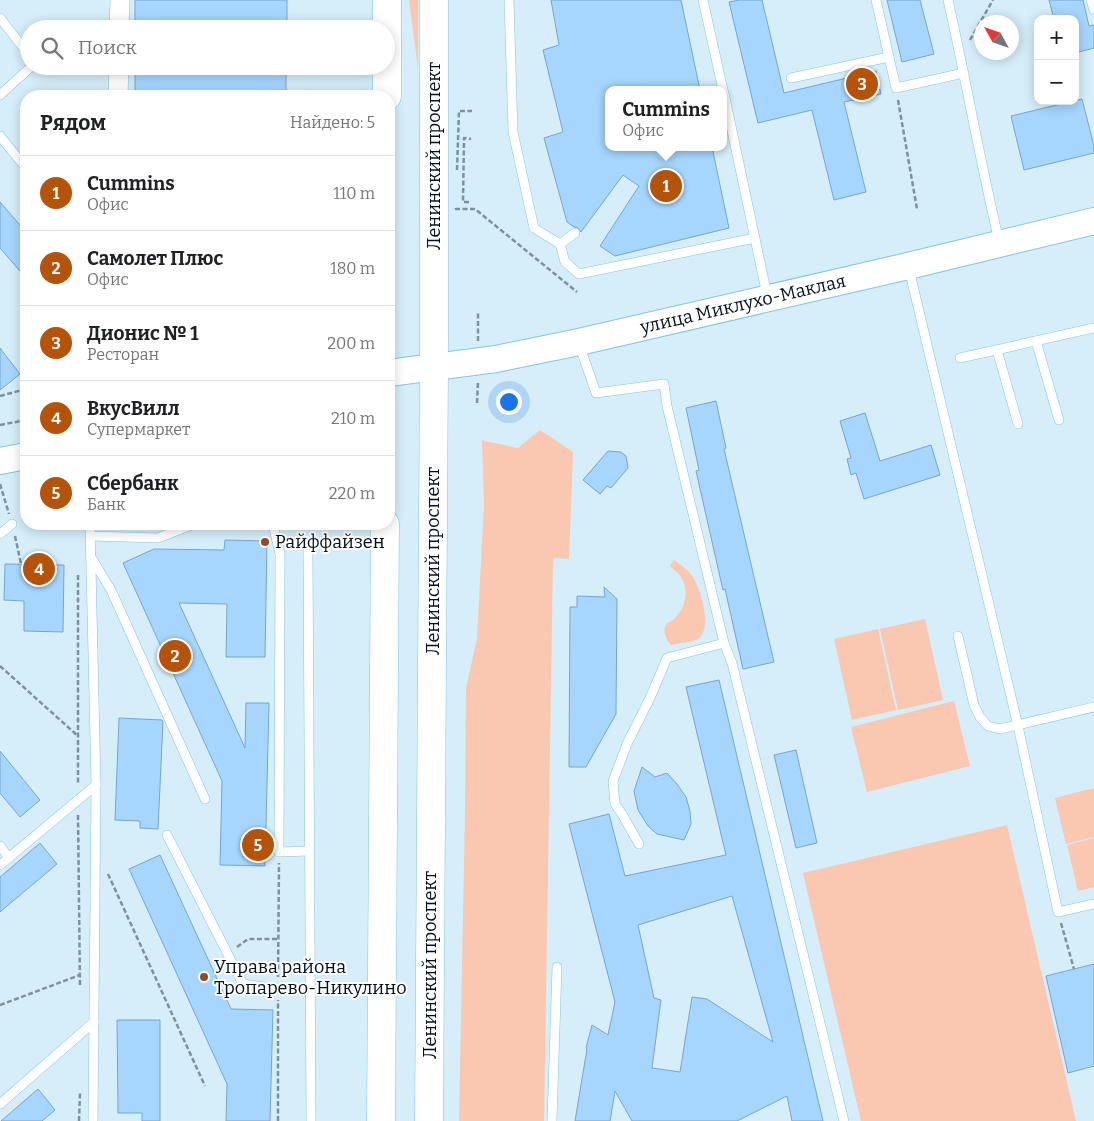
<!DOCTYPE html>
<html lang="ru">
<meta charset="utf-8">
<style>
:root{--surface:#fff;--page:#f2f2f2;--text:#202124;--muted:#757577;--line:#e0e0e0;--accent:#b45309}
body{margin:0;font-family:Bitter,serif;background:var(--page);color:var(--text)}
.controls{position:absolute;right:15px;top:15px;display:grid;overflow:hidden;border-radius:10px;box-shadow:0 2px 12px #0003}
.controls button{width:45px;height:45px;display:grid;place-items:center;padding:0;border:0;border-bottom:1px solid var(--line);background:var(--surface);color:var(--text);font:25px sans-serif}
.compass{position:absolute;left:974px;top:15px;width:45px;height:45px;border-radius:50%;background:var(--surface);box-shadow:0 2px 12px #0003;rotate:310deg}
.you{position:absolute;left:508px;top:401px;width:18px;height:18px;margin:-12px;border:4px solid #fff;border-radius:50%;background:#1a73e8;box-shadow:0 0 0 8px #1a73e833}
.badge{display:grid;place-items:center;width:32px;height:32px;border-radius:50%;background:var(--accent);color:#fff;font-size:16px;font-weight:700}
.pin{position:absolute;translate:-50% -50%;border:2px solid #fff;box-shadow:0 1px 5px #0006}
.popup{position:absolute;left:605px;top:86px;width:122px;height:65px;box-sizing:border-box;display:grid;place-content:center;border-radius:10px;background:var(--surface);filter:drop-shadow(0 1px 4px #0005);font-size:16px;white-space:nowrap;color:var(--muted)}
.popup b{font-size:19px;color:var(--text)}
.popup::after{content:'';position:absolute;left:50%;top:100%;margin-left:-10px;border:10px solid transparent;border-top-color:var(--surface)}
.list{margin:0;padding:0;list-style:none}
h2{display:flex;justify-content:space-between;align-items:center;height:65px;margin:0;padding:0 20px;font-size:21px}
h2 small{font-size:16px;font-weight:400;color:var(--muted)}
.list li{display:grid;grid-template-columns:32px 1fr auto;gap:15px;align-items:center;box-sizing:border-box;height:75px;padding:0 20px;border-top:1px solid var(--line)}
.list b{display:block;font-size:19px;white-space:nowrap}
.list p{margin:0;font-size:16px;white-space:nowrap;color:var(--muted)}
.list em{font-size:16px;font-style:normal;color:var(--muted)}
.icon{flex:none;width:28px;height:28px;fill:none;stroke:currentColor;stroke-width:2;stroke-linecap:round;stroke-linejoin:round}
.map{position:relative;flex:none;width:1094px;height:1121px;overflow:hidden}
.search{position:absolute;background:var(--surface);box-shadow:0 2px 12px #0003;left:20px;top:20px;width:375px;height:55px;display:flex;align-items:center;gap:12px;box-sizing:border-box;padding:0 18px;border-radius:28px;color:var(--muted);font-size:19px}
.panel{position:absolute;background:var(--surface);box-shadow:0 2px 12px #0003;left:20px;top:90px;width:375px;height:440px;border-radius:20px}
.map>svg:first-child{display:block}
.green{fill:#fac7b1}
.building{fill:#a6d5fe;stroke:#77a5cd;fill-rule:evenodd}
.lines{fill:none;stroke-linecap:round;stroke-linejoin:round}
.lane-casing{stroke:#84c5df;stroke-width:10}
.street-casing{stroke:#84c5df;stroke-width:20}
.secondary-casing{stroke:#84c5df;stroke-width:28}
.primary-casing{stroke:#84c5df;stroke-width:29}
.path{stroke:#7d929d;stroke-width:2.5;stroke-dasharray:5 2.5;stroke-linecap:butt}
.lane{stroke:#fff;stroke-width:9}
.street{stroke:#fff;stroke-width:19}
.secondary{stroke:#fff;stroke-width:26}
.primary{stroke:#fff;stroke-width:28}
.poi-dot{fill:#934b28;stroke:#fff;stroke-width:2}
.labels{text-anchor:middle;stroke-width:4;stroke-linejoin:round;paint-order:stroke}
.street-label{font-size:18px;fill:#000f19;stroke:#fff}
.poi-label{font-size:18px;fill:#000f19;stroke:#fff;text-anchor:start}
</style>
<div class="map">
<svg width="1094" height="1121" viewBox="0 0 1094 1121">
<rect width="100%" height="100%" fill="#d5eef9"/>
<!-- green -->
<g class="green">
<polygon points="409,0 418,0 418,69"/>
<polygon points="540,430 573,452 569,559 553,558 544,1121 459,1121 465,812 466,688 477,639 484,504 482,440 484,441 518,448"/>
<path d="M674,560c7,5 13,9 18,16 9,12 21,53 6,63 -5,3 -21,4 -27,6 -4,-4 -8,-12 -6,-18 1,-4 5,-5 8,-7 12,-10 17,-30 8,-43 -2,-4 -8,-8 -11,-11z"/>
<polygon points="925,619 943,700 898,710 880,629"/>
<polygon points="878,629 896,710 852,720 834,639"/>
<polygon points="954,701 970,766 867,792 851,727"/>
<polygon points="1094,788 1094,837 1066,844 1055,798"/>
<polygon points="1007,825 1076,1121 861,1121 803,873"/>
<polygon points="1094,838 1094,887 1078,891 1067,845"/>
</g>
<!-- building -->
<g class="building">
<rect x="135" y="0" width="152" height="29"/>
<polygon points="551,0 681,0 700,90 608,90 608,147 712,147 729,228 615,256 600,246 639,186 623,175 581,232 578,228 574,227 567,222 544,138 563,132 543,50 559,45"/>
<polygon points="739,0 762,0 784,93 876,71 881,94 844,102 866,192 834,200 812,110 758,123 729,2"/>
<polygon points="887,0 920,0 934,54 902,62"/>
<polygon points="1049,0 1083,0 1089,26 1094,25 1094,48 1075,53 1075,19 1054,19"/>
<rect x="135" y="66" width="151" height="30"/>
<polygon points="1082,99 1094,146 1094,153 1024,170 1011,116"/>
<polygon points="0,202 26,232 26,278 0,248"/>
<polygon points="0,348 20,374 0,390"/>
<polygon points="716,401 726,448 724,449 774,662 743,669 725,589 723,590 696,471 699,470 686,408"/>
<polygon points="865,413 880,461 931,445 940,475 864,499 856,473 851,475 847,459 851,458 840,421"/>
<polygon points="608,451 621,452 626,456 628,468 611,488 607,486 600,494 583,480"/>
<polygon points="225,540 267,541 265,657 226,657 227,604 179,603 245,748 246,703 269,703 265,866 220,865 222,781 123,563 154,549 224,550"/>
<polygon points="5,564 64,565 63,632 24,631 24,601 4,600"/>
<polygon points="604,587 617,599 616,714 586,767 569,767 570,607 577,607 577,596 605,597"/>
<path d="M719,680l104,441h-31l-5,-25 -50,25h-105l-17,-30 -5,30h-35l12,-72 -1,-1 6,-23 16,10 7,-33 -46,-178 40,-10 16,62 101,-21 -40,-168zM732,896l41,146 -66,-43 -15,-2 -12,75 -28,-4 9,-68 -7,-2 -16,-73z"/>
<polygon points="119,718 162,720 163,721 158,829 140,828 140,821 115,820"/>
<polygon points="796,750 817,843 796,848 774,755"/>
<polygon points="0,751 40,800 20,817 0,793"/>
<polygon points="642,767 655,777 667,773 677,784 686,797 690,811 691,824 684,840 657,834 648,826 638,810 634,791"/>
<polygon points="40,843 57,864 0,912 0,877"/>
<polygon points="160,855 231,1009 273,1010 270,1121 226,1121 227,1084 129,869"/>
<polygon points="1094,964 1094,1066 1068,1073 1046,976"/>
<polygon points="117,1020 160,1020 160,1121 142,1121 142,1113 118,1113"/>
<polygon points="38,1089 55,1110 42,1121 1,1121"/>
</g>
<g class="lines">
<defs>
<g id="lane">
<polyline points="509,0 513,132 534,228 560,244"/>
<polyline points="703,0 723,90"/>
<polyline points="876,0 896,88 964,73"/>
<path d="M948,0c18,80 32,161 51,241"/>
<polyline points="1091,0 1094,10"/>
<polyline points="0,18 29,55"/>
<polyline points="791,78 889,57"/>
<polyline points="724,93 767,295"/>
<polyline points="0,95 32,66"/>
<polyline points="0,136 26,168"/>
<polyline points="575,233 560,244 565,262 579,274 755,238"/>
<polyline points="909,269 1018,726 1058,912 1094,904"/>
<polyline points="1036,341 1059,420"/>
<polyline points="579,344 596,393 664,384 667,406 724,643 732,663 844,1121"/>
<polyline points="997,350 1018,424"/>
<polyline points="960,358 1094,328"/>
<polyline points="90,524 96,785 93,1121"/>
<polyline points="273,524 280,554 279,852 309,851"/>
<polyline points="0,534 12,524"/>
<polyline points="91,536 158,538 194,524 197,524"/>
<polyline points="308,551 311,1121"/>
<polyline points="91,557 111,590 205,799"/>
<polyline points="958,636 974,705 980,717 988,726 1000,729 1094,707"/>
<polyline points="167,835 243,984 278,989 310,989"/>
<polyline points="639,844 622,814 615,804 613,781 627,744 650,698 667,658 724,643"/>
<polyline points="0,846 9,858"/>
<polyline points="0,865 96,785"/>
<polyline points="0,1104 94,1022"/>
<polyline points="552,1121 557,967"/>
</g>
<g id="street">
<polyline points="119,29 120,0"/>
<polyline points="118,96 119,66"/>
</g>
<g id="secondary">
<polyline points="389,373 496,359 579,342 908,266 1094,221"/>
<polyline points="0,461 26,456"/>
</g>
<g id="primary">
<polyline points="387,96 387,0"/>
<polyline points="381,1121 385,524"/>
<polyline points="429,1121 434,367 434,0"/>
</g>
</defs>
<!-- lane casing -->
<use href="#lane" class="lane-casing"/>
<!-- street casing -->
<use href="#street" class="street-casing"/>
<!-- secondary casing -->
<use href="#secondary" class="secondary-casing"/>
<!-- primary casing -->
<use href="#primary" class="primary-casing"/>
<!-- path -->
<g class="path">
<polyline points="970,40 993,0"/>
<polyline points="898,100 917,209"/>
<polyline points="457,170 459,111 472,111"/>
<polyline points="469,202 463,202 464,138 471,139"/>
<polyline points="456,208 456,209 475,209 577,292"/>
<polyline points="478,341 478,311"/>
<polyline points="0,396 26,389"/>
<polyline points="477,403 478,382"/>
<polyline points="0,425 26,420"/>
<polyline points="0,484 9,514"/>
<polyline points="15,536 21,564"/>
<polyline points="78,575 78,785"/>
<polyline points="0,666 78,736"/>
<polyline points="78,815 80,987"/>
<polyline points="108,874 205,1086"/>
<polyline points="1061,923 1074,969"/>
<polyline points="237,947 248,939 278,939"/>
<polyline points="278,977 279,863"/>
<polyline points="0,1005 80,975"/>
<polyline points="79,1121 80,1093"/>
<polyline points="278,1121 278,1000"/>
</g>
<!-- lane -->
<use href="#lane" class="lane"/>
<!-- street -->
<use href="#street" class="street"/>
<!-- secondary -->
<use href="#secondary" class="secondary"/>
<!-- primary -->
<use href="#primary" class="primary"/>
</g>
<!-- markers -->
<g class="poi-dot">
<circle cx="265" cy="542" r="5"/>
<circle cx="204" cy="977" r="5"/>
</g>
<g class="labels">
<!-- street labels -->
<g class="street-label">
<text transform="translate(434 156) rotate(-90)" y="6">Ленинский проспект</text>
<text transform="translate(743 304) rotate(-13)" y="6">улица Миклухо-Маклая</text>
<text transform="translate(433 561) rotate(-90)" y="6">Ленинский проспект</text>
<text transform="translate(430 965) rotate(-90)" y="6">Ленинский проспект</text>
</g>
<!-- poi labels -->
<g class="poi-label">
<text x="275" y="548">Райффайзен</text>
<text x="214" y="973">Управа района<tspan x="214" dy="21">Тропарево-Никулино</tspan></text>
</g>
</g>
</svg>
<div class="controls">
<button>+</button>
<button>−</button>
</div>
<svg class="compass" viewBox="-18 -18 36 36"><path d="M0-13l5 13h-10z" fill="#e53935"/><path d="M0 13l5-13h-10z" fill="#757577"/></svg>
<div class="you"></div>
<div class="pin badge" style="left:666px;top:186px">1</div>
<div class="popup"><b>Cummins</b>Офис</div>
<div class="pin badge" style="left:175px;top:656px">2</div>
<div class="pin badge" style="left:862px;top:84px">3</div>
<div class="pin badge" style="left:39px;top:569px">4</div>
<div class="pin badge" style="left:258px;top:845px">5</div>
<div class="search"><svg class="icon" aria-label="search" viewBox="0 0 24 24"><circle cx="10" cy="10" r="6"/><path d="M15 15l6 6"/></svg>Поиск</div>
<section class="panel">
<h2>Рядом<small>Найдено: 5</small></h2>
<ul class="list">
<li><span class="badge">1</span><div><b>Cummins</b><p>Офис</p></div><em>110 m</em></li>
<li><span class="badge">2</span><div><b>Самолет Плюс</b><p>Офис</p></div><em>180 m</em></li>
<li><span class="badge">3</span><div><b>Дионис № 1</b><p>Ресторан</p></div><em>200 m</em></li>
<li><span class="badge">4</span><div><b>ВкусВилл</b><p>Супермаркет</p></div><em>210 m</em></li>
<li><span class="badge">5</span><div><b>Сбербанк</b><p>Банк</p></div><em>220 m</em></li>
</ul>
</section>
</div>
